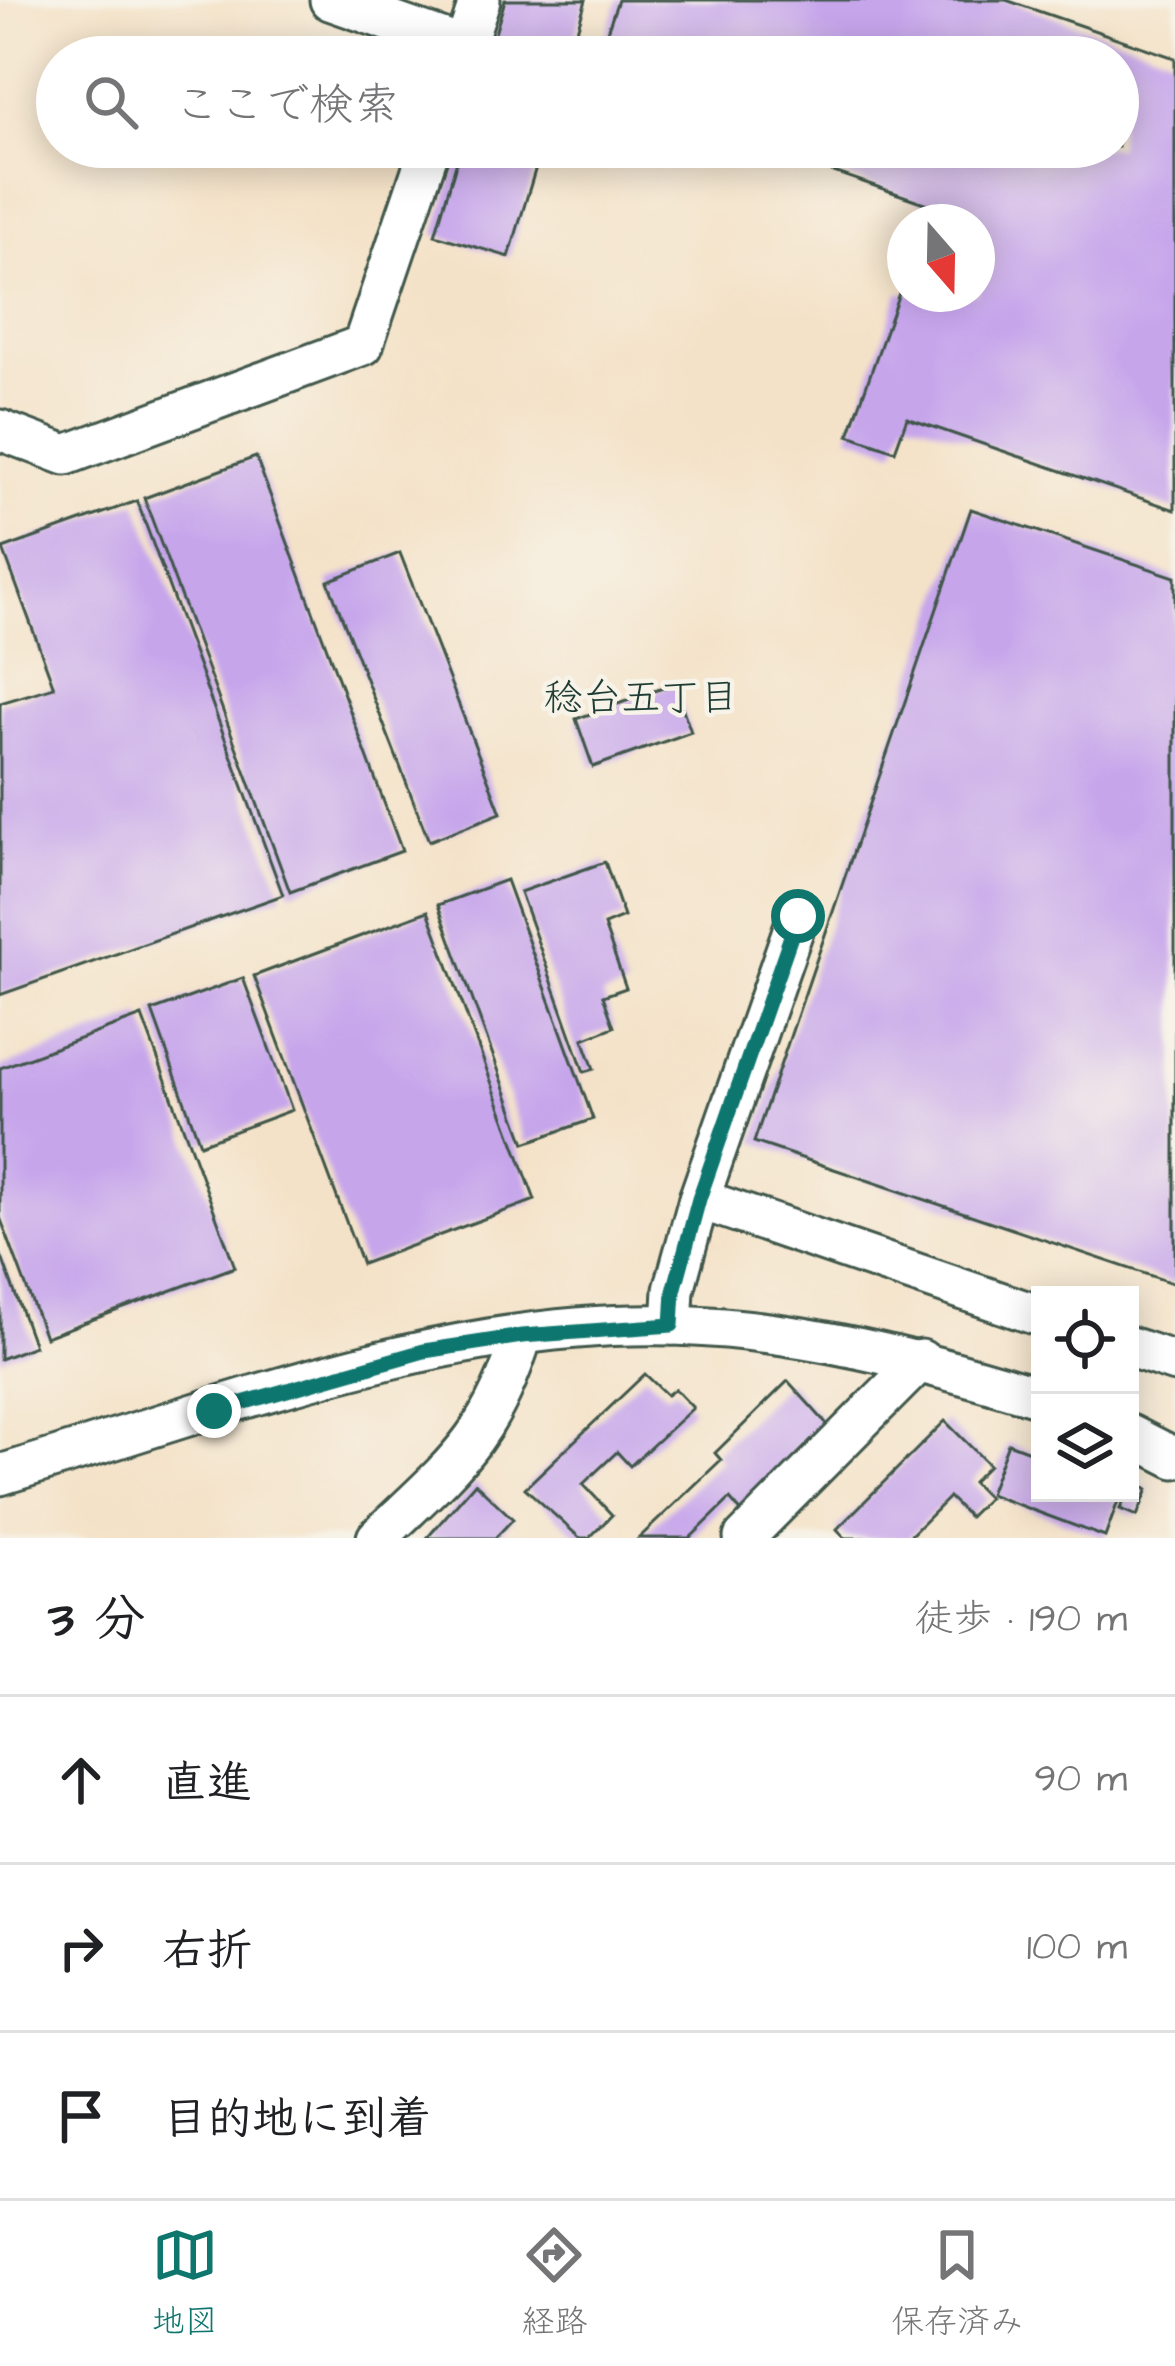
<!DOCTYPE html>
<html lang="ja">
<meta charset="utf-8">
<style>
:root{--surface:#fff;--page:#f6f6f6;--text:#202124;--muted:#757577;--line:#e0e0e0;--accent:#0f766e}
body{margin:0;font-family:"Architects Daughter","Klee One",sans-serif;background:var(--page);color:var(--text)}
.controls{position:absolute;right:36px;bottom:36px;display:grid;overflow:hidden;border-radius:0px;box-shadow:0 6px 30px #0003}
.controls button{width:108px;height:108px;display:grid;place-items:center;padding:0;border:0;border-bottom:3px solid var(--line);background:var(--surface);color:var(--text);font:60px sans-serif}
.compass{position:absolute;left:887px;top:204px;width:108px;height:108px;border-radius:50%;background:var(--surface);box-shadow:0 6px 30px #0003;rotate:160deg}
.stop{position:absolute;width:36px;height:36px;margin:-27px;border:9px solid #0f766e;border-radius:50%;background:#fff}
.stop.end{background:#0f766e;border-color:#fff;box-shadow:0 3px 12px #0008}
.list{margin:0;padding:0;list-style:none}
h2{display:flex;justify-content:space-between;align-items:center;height:156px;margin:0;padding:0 48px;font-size:51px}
h2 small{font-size:39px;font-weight:400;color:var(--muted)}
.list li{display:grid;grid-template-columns:78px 1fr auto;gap:36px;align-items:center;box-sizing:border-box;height:168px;padding:0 48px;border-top:3px solid var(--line)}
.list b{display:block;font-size:45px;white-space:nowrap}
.list em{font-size:39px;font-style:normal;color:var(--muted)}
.icon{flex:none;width:66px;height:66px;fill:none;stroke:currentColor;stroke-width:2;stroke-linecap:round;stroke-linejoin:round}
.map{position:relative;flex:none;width:1175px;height:1538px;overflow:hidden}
.search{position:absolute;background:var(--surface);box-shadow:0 6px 30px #0003;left:36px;right:36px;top:36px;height:132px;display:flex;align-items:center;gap:30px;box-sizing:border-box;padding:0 42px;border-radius:66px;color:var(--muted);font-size:45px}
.sheet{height:660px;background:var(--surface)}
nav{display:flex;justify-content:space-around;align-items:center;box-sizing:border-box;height:168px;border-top:3px solid var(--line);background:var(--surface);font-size:33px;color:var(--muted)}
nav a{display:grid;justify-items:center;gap:6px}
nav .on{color:var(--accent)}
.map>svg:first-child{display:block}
.building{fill:#c6a5eb}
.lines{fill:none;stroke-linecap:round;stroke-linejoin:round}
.minor-casing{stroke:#3f564a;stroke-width:45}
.minor{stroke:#fff;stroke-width:39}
.route{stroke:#0f766e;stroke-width:15}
.labels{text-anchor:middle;stroke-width:9;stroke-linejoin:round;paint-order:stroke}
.neighbourhood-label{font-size:39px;fill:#1f3d34;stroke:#f7f3e8}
</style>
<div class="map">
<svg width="1175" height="1538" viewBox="0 0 1175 1538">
<rect width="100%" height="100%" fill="#f7f3e8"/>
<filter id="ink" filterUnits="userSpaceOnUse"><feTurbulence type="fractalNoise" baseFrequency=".00833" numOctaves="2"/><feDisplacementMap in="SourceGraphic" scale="24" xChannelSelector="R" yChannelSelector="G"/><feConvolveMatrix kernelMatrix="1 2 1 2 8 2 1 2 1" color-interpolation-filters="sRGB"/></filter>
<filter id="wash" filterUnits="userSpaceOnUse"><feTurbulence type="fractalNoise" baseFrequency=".004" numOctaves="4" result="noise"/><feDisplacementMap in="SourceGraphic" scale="48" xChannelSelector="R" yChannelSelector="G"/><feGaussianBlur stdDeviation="2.7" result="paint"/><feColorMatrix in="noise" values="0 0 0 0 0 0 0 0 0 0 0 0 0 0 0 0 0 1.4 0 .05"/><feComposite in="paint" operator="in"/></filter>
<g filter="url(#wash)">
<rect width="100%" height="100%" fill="#f4e2c8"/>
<g id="blocks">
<!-- building -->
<g class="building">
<polygon points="505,0 586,0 569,57 488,57"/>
<polygon points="618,0 1006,0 1175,58 1175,510 907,418 895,451 849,435 899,293 977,294 977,222 931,222 936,207 764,148 1118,147 1118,57 598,57"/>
<polygon points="461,147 542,147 509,257 435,235"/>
<polygon points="256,457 402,851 290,892 144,498"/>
<polygon points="137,501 283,895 0,995 0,703 54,687 3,549"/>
<polygon points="971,509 1175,577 1175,1284 754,1142"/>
<polygon points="400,553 501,813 429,841 328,581"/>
<polygon points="674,684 691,732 593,767 576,719"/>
<polygon points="605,862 624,917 604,925 626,988 603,996 614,1027 583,1039 594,1069 584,1072 520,892"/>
<polygon points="506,880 593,1119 525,1143 438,905"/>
<polygon points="428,911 535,1200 362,1264 254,976"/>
<polygon points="243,978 292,1110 200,1144 152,1011"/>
<polygon points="142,1016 235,1267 45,1337 0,1217 0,1068"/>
<polygon points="0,1252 34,1346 0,1359"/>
<polygon points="645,1374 667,1395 675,1389 693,1408 630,1466 617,1452 583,1484 612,1515 589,1538 580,1538 525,1488"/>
<polygon points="788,1381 833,1431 745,1516 730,1499 690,1538 639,1538 721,1460 715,1453"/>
<polygon points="945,1421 989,1465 972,1482 988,1498 969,1517 949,1497 908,1538 845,1538 837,1529"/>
<polygon points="1008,1443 1040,1455 1040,1493 1121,1493 1105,1537 989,1494"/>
<polygon points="475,1483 513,1519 495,1538 427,1538"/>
<polygon points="1132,1483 1148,1489 1137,1516 1120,1509"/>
</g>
</g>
</g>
<g filter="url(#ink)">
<use href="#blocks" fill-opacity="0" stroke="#3f564a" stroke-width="3"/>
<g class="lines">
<defs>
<g id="minor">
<polyline points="330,0 464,47"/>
<polyline points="461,57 480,0"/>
<polyline points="0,430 66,455 363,345 430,147"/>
<polyline points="699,1199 798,916"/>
<polyline points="672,1325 674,1290 699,1199 1040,1316"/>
<polyline points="1130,1347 1175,1362"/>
<polyline points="1130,1435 1175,1458"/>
<path d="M0,1475c213,-64 449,-157 674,-150 126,4 247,35 366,72"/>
<path d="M377,1538c76,-73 113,-98 145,-202"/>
<polyline points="744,1538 921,1360"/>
</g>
</defs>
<!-- minor casing -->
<use href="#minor" class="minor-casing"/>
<!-- minor -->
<use href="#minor" class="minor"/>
</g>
</g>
<g class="lines" filter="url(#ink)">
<!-- route -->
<polyline class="route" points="214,1411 424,1351 522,1336 672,1325 674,1291 699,1199 798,916"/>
</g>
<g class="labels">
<!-- neighbourhood labels -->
<g class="neighbourhood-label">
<text x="641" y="710">稔台五丁目</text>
</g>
</g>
</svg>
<div class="controls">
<button><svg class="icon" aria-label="locate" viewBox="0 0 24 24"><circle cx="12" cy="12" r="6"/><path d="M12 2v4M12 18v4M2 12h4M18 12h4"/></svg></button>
<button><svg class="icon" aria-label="layers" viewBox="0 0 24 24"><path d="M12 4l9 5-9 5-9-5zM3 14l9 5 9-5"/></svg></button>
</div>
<svg class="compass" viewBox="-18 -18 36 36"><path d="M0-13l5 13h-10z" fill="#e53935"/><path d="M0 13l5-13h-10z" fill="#757577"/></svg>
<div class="stop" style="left:798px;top:916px"></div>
<div class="stop end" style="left:214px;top:1411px"></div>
<div class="search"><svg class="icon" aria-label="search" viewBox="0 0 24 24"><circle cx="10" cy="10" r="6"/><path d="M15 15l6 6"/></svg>ここで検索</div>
</div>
<section class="sheet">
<h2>3 分<small>徒歩 · 190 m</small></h2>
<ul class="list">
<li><svg class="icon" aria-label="ahead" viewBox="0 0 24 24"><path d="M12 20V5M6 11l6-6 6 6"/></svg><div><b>直進</b></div><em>90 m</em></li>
<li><svg class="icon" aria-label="right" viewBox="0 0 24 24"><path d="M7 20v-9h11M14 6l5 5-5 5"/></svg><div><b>右折</b></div><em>100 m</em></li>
<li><svg class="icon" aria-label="arrive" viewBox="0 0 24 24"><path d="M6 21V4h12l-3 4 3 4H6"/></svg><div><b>目的地に到着</b></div></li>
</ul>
</section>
<nav>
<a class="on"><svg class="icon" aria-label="map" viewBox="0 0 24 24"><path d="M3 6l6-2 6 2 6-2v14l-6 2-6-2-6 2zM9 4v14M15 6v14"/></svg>地図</a>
<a><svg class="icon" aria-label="directions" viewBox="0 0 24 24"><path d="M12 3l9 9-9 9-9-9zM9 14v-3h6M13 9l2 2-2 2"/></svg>経路</a>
<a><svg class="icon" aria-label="saved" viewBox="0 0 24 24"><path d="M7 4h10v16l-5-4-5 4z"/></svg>保存済み</a>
</nav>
